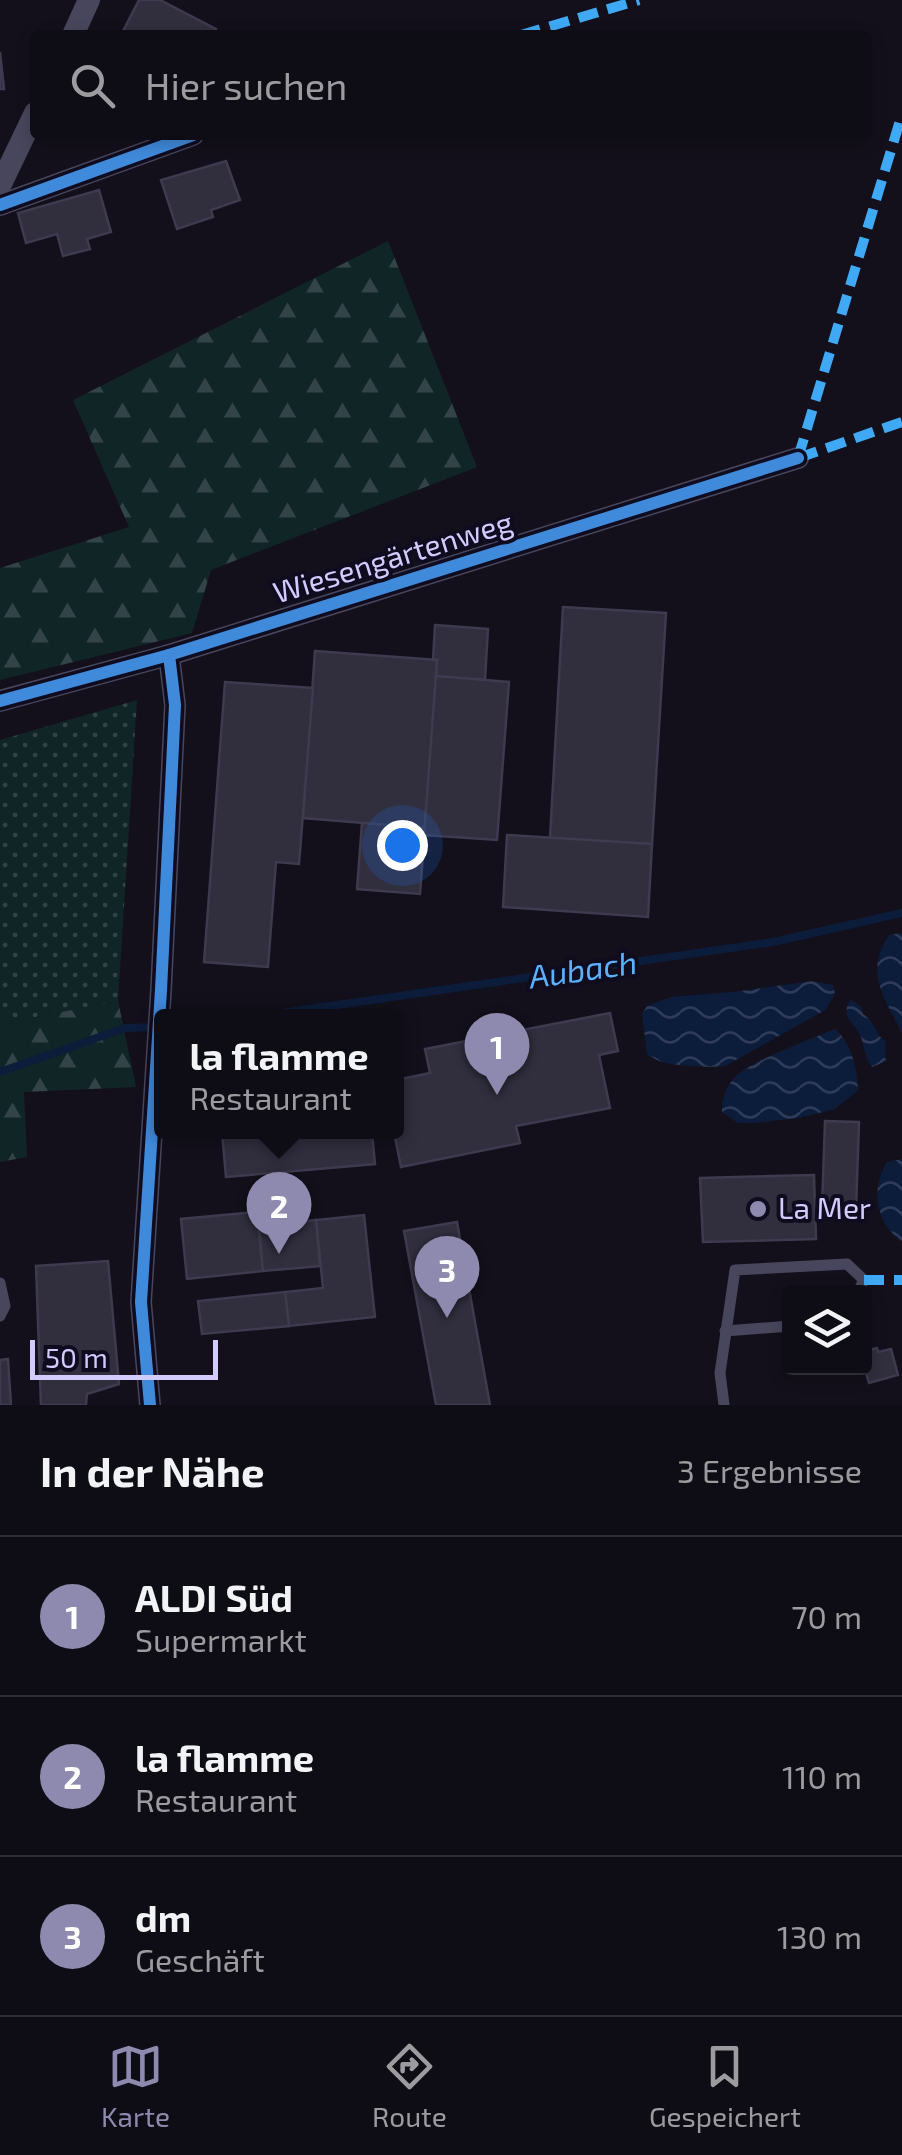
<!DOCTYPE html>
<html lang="de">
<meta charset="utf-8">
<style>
:root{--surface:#0e0c14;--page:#1c1a22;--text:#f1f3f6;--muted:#9b9ba0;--line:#2e2c34;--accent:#8e8aaf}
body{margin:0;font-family:"Exo 2",sans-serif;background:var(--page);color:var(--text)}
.controls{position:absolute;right:30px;bottom:30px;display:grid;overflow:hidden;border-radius:10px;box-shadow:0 5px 15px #0003}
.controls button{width:90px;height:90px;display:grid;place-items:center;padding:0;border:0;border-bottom:2px solid var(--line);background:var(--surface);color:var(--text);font:50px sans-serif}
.scale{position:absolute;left:30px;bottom:25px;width:188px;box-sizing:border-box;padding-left:10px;border:5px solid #d1cbff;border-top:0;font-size:28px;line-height:35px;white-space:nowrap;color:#d1cbff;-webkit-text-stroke:8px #100c1f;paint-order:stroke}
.you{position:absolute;left:402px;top:845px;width:35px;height:35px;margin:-25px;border:8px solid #fff;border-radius:50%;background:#1a73e8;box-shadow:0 0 0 15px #1a73e833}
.badge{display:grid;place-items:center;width:65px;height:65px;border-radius:50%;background:var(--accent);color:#fff;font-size:32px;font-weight:700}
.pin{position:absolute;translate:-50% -82px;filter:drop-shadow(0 2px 5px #0008)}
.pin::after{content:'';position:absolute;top:52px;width:35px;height:30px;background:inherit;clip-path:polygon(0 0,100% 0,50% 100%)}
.popup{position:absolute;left:154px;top:1009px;width:250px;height:130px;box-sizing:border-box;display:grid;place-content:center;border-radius:10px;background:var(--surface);filter:drop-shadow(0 2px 8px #0005);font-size:32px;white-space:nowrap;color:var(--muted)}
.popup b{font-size:38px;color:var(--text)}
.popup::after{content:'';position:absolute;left:50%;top:100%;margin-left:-20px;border:20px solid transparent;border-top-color:var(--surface)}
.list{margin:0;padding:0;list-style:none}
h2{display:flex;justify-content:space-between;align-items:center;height:130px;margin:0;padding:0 40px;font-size:42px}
h2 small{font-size:32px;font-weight:400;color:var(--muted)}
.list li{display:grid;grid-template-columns:65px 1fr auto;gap:30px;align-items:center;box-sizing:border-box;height:160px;padding:0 40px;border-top:2px solid var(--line)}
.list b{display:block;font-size:38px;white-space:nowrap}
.list p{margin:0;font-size:32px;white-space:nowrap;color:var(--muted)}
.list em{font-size:32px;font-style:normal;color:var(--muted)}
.icon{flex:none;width:55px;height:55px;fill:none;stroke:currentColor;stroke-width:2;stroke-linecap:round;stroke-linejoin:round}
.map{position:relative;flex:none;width:902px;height:1405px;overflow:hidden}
.search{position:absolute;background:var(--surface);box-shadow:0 5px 15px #0003;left:30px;right:30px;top:30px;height:110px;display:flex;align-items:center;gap:25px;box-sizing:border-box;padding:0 35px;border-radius:10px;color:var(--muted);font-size:38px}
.sheet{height:610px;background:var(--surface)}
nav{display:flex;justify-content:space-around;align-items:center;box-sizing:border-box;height:140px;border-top:2px solid var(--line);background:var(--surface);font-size:28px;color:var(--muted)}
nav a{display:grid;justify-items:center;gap:5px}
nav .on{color:var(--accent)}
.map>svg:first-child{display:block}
.grass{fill:url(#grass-dots)}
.forest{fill:url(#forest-firs)}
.water{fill:url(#water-waves)}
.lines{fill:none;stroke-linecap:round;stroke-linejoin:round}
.stream{stroke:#0c1d3c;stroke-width:8}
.building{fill:#312e3e;stroke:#3e3a4f;stroke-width:2.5}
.service{stroke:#47465c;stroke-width:11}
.minor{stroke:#47465c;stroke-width:22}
.quiet{stroke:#3fa9f5;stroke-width:10;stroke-dasharray:20 10;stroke-linecap:butt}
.cycleway-casing{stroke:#100c1f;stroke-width:19}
.cycleway{stroke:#408adc;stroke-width:12}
.poi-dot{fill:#8e8aaf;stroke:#100c1f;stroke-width:4}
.labels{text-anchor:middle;stroke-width:8;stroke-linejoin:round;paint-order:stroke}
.street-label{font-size:30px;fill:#d1cbff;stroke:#100c1f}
.poi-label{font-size:30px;fill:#d1cbff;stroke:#100c1f;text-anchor:start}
.water-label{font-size:32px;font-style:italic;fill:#5ab1fe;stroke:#100c1f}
</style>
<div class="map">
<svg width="902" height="1405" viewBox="0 0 902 1405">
<defs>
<pattern id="grass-dots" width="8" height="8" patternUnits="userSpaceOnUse" patternTransform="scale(2.5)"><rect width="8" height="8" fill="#102626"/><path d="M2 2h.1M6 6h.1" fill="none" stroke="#324447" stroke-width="1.8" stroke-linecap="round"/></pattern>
<pattern id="forest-firs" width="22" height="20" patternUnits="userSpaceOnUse" patternTransform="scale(2.5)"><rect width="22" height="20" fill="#102626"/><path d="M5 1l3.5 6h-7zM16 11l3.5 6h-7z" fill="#324447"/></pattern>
<pattern id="water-waves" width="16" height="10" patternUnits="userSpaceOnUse" patternTransform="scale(2.5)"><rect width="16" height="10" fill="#0c1d3c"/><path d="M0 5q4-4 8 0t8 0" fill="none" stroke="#2e3c59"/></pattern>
</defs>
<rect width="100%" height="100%" fill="#13101b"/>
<!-- grass -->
<polygon class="grass" points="137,700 118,1001 0,1024 0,740"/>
<!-- forest -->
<g class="forest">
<polygon points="388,241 477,467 211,570 192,633 0,680 0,568 129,527 73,400"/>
<polygon points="118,1001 136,1087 24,1092 27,1157 0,1162 0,1024"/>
</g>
<!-- water -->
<g class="water">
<path d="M902,933v100c-18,-37 -38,-60 -13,-98z"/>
<path d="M812,981l21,4 2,9 -10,16 -100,56c-11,2 -51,0 -62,-4 -6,-1 -11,-5 -16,-8l-5,-40 5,-8 24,-9 63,-5z"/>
<path d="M851,999l10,8 2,7c14,10 11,20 23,28l-1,16 2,3 -15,6c-8,-10 -7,-21 -12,-32 -7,-14 -21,-19 -9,-36z"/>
<path d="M835,1029c17,15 22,39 23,61l-23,19 -37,9 -43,5h-17l-16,-11c-1,-13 4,-25 13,-35 16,-16 76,-38 100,-48z"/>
<path d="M902,1159v83c-26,-19 -32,-52 -15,-80z"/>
</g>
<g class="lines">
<!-- stream -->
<g class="stream">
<polyline points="261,1016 773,942 902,913"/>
<polyline points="0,1072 125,1028 157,1027"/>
</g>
</g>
<!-- building -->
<g class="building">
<polygon points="139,0 160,0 216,29 213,35 121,35"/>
<polygon points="0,52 4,89 0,89"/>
<polygon points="226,161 240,200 211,210 213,217 177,229 161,180"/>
<polygon points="99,190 111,232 87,239 90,249 63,256 57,234 26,243 18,213"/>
<polygon points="563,607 666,613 652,844 550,838"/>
<polygon points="435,625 488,629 485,680 436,676 437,660 433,660"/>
<polygon points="315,651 437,660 425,828 303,818"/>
<polygon points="436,676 509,682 497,840 424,835"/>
<polygon points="225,682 313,688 299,864 276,862 268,967 204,962"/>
<polygon points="362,823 425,828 420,894 357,889"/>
<polygon points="507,835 652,844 648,917 503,907"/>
<polygon points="610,1013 618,1051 599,1055 610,1108 516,1126 520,1143 401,1167 394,1132 396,1132 396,1080 430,1073 425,1049"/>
<polygon points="825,1121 859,1122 856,1209 822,1208"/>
<polygon points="222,1132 372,1132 375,1164 226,1177"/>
<polygon points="814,1175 816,1239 703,1242 700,1178"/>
<polygon points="257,1212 263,1271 187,1279 181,1219"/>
<polygon points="364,1215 375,1317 289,1326 285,1292 323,1288 316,1220"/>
<polygon points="316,1220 320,1266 263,1271 259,1226"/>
<polygon points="457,1222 490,1405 436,1405 404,1231"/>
<polygon points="108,1261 119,1384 87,1394 86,1405 41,1405 36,1266"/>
<polygon points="285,1292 289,1326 202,1334 198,1301"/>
<polygon points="877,1348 878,1352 891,1349 898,1375 869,1383 864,1367 864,1351"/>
<polygon points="8,1359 11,1405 0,1405 0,1360"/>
</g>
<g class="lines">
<!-- service -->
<g class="service">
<polyline points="0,1283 5,1306 0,1316"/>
<polyline points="725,1331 790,1326"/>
<polyline points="724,1405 720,1373 735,1270 847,1264 864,1280 858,1292"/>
</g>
<!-- minor -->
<g class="minor">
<polyline points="73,35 89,0"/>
<polyline points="0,186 35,113"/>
<polyline points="0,205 193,135"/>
<polyline points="0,701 169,655 798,458"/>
<polyline points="150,1405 141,1302 161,990 175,705 169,655"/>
</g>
<!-- quiet -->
<g class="quiet">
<polyline points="521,35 639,0"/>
<polyline points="798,458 902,114"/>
<polyline points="798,458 902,422"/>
<polyline points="864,1280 902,1280"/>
</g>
<defs>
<g id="cycleway">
<polyline points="0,205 193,135"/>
<polyline points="0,701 169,655 798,458"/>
<polyline points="150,1405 141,1302 161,990 175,705 169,655"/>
</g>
</defs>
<!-- cycleway casing -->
<use href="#cycleway" class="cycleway-casing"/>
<!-- cycleway -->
<use href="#cycleway" class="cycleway"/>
</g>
<!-- markers -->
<circle class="poi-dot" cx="758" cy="1209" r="10"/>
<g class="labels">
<!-- street labels -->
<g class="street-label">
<text transform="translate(393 558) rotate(-17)" y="10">Wiesengärtenweg</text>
</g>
<!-- poi labels -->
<g class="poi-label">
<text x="778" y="1219">La Mer</text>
</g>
<!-- water labels -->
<g class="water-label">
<text transform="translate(583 970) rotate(-8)" y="11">Aubach</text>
</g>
</g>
</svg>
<div class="controls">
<button><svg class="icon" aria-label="layers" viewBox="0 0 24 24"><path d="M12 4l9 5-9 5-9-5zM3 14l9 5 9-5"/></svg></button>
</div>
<div class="scale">50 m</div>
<div class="you"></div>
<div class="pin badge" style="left:497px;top:1095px">1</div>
<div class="pin badge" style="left:279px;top:1254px">2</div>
<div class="popup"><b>la flamme</b>Restaurant</div>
<div class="pin badge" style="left:447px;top:1318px">3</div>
<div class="search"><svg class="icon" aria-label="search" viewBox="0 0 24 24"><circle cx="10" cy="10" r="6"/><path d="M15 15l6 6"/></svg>Hier suchen</div>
</div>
<section class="sheet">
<h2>In der Nähe<small>3 Ergebnisse</small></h2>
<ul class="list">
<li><span class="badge">1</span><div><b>ALDI Süd</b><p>Supermarkt</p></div><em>70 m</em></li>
<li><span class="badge">2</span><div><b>la flamme</b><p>Restaurant</p></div><em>110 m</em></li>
<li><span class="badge">3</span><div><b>dm</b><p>Geschäft</p></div><em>130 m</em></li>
</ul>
</section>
<nav>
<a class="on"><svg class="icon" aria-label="map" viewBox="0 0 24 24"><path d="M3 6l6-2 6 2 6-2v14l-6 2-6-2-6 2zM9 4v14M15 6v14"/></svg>Karte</a>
<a><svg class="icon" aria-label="directions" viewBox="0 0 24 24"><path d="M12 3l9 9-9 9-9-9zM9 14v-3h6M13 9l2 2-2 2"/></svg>Route</a>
<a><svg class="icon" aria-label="saved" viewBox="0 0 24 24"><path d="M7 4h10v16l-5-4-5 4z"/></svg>Gespeichert</a>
</nav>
